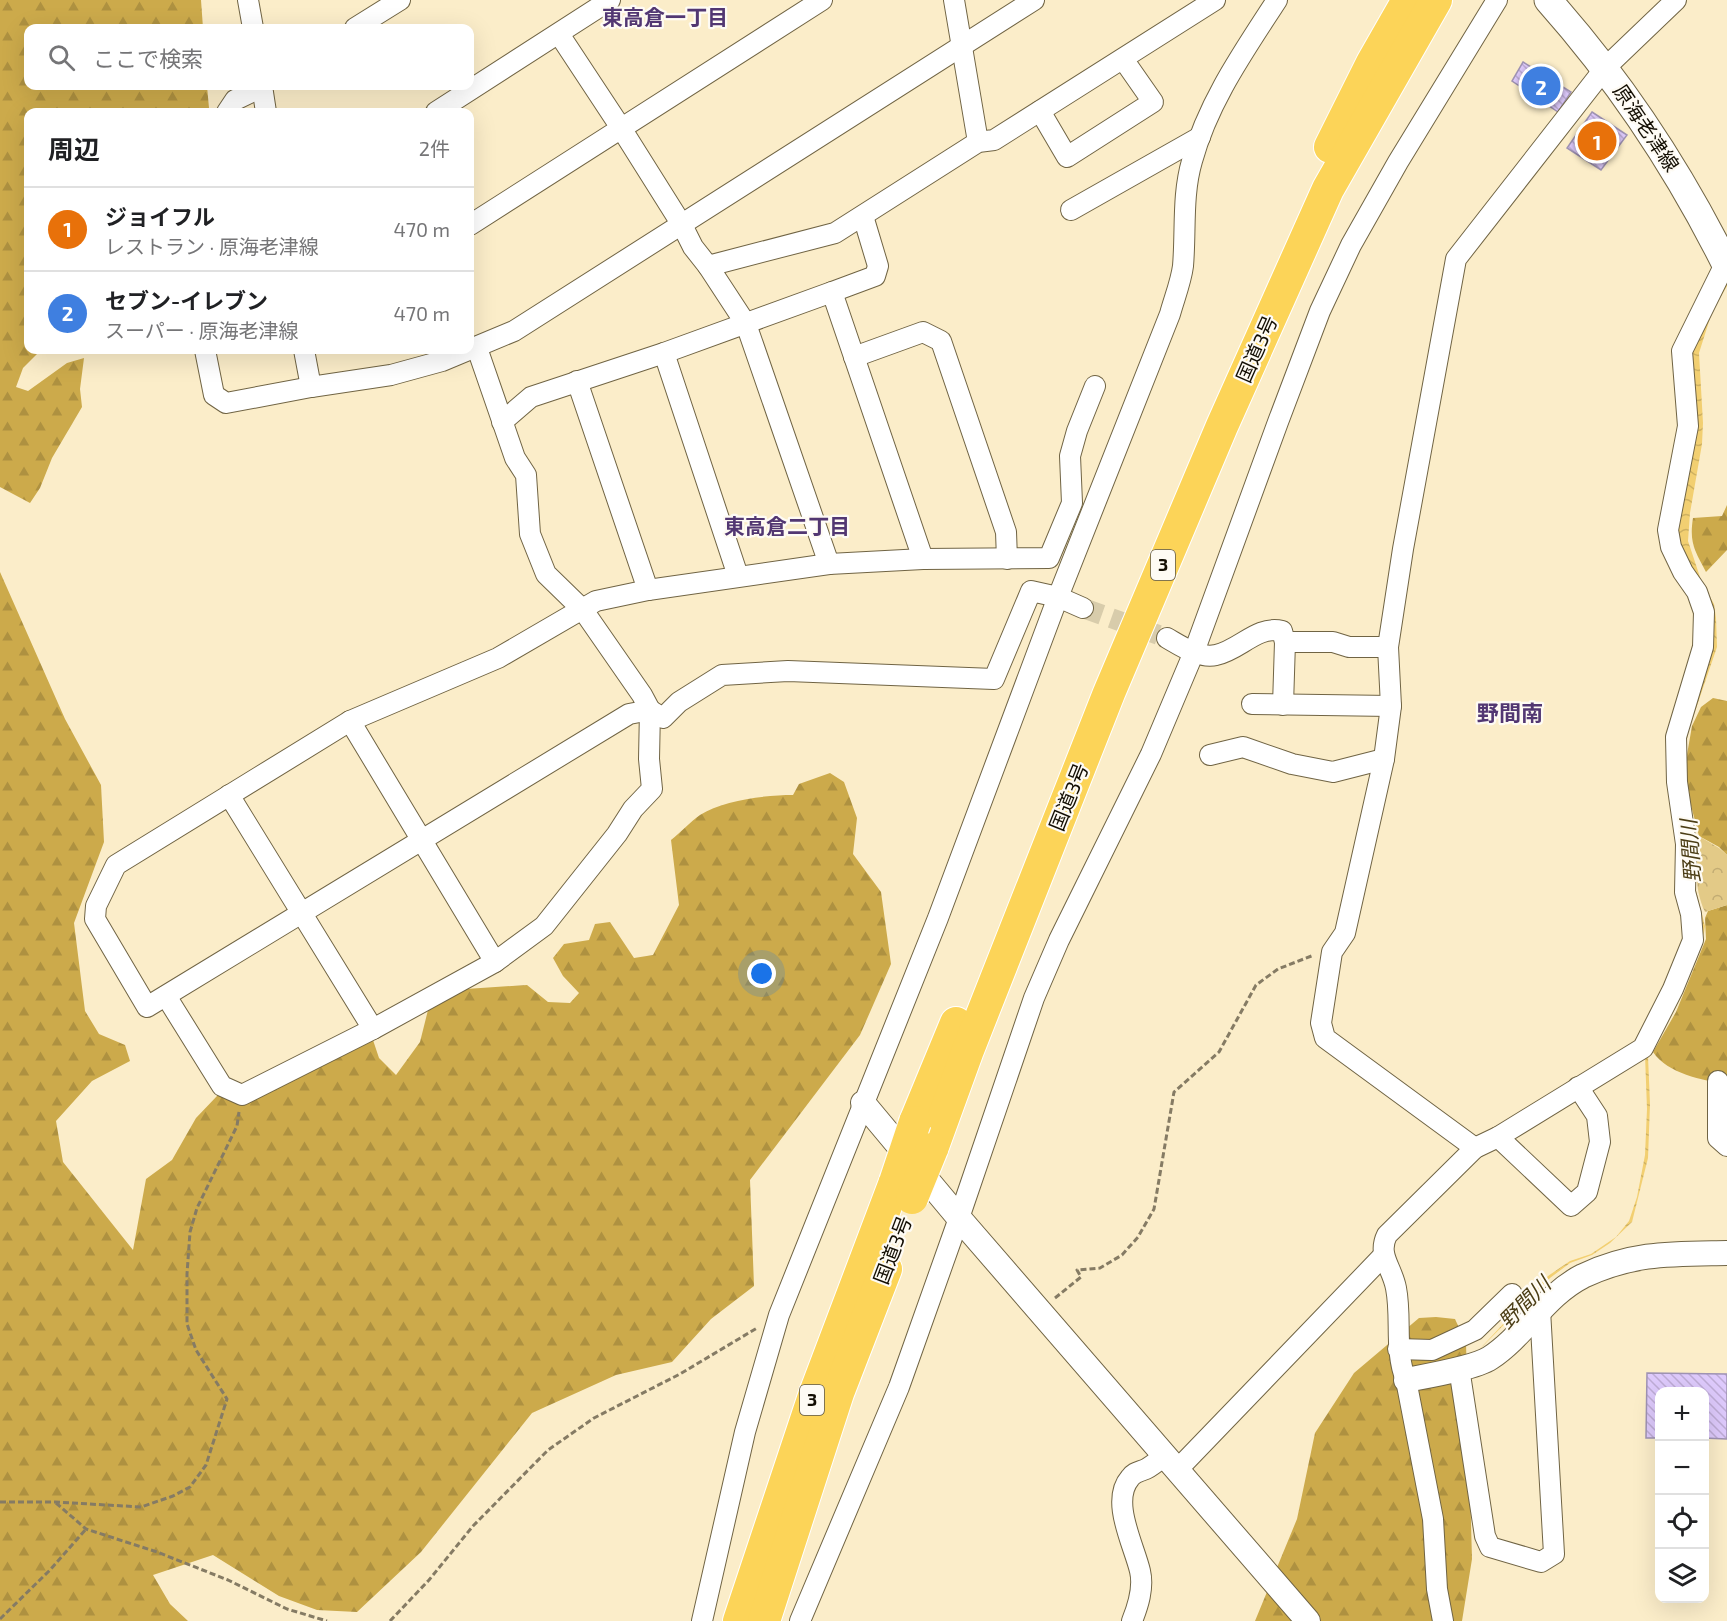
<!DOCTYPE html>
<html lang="ja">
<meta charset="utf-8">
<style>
:root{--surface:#fff;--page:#f2f2f2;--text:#202124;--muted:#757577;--line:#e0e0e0;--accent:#1a73e8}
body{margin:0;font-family:"Exo 2","Noto Sans JP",sans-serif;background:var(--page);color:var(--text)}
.controls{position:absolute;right:18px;bottom:18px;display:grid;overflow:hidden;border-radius:12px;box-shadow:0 6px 24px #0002}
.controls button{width:54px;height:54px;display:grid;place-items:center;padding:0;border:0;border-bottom:2px solid var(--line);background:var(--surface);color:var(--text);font:30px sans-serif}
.you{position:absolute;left:762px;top:974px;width:21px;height:21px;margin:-15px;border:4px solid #fff;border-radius:50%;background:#1a73e8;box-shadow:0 0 0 9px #1a73e833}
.badge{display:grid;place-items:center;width:39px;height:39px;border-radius:50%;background:var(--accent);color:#fff;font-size:20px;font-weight:700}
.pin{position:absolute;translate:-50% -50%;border:3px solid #fff;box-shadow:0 2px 6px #0006}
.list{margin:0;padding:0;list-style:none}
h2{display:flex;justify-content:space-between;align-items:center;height:78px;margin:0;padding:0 24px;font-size:26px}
h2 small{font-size:20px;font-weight:400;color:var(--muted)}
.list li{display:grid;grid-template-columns:39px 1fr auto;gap:18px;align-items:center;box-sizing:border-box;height:84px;padding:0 24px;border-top:2px solid var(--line)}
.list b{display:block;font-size:22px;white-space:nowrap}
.list p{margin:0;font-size:20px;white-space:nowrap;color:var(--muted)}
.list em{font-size:20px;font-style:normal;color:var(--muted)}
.icon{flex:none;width:33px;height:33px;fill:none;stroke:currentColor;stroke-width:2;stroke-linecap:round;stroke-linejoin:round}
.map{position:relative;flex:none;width:1727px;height:1621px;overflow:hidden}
.search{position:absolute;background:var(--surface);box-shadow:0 6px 24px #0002;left:24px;top:24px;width:450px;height:66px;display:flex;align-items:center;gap:15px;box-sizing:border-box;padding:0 21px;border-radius:12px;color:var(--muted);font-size:22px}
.panel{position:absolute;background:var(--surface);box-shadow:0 6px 24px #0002;left:24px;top:108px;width:450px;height:246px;border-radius:12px}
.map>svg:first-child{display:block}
.forest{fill:url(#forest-firs)}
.park{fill:url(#park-crowns)}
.water{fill:url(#water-waves)}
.building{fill:url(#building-back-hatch);stroke:#9f93b3;stroke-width:1.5}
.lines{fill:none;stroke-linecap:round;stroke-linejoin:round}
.minor-tunnel{stroke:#d8ccab;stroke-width:20;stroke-dasharray:20 10;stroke-linecap:butt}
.minor-casing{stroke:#706444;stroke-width:22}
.tertiary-casing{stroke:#706444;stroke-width:26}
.secondary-casing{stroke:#706444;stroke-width:29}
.trunk-casing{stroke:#fff;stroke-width:34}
.path{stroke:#857b64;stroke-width:3;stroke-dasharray:6 3;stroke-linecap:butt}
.minor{stroke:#fff;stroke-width:20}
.tertiary{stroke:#fff;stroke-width:24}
.secondary{stroke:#fff;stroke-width:27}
.trunk{stroke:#fcd458;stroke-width:32}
.trunk-bridge-casing{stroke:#fff;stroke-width:34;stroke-linecap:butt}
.trunk-bridge{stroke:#fcd458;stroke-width:32}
.labels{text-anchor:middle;stroke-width:4.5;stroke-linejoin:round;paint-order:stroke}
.shield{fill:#fefbf4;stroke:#5a554b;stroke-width:1.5}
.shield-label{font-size:18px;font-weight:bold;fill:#130e03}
.street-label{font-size:20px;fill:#130e03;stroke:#fefbf4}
.neighbourhood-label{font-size:21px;font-weight:bold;fill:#523772;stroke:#fefbf4}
.water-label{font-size:21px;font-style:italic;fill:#4b3d15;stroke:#fefbf4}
.quarter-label{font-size:22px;font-weight:bold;fill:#523772;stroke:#fefbf4}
</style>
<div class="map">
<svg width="1727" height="1621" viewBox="0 0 1727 1621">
<defs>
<pattern id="forest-firs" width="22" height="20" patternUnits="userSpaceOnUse" patternTransform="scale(1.5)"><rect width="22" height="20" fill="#ccaa4b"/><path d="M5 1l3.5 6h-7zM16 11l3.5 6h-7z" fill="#ae9140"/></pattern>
<pattern id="park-crowns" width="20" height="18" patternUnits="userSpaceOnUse" patternTransform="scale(1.5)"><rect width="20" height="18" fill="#e3ca87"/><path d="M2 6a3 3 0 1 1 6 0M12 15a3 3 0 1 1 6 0" fill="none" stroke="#c2ac73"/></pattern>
<pattern id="water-waves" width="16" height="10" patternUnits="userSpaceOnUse" patternTransform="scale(1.5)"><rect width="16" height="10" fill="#f2cf71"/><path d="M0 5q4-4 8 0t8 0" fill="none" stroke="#cfb160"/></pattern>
<pattern id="building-back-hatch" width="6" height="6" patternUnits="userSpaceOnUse" patternTransform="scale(1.5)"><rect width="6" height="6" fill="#decafc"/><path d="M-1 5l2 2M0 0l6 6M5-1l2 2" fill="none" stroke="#beacd6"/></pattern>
</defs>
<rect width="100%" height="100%" fill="#fbedc9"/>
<!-- forest -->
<g class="forest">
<polygon points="0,0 201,0 203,28 28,28 28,86 207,86 209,108 201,112 28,112 28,350 41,350 23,368 16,387 28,391 67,363 84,358 80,389 82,407 52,458 40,488 30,503 0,487"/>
<path d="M1727,505v45l-21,22c-11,-21 -17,-29 -13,-54l29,-2z"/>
<path d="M0,572l65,147 36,66 3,57 -30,81 11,88 14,23 26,11 5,16 -38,20 -36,40 7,41 70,88 13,-71 26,-19 24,-42 21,-22 63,-12 92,-47 7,21 17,17 24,-33 8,-32 38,-21 61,-4 21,17 22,1 9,-10 -16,-17 -10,-18 11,-14 25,-4 6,-16 15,-2 24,36 19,-3 26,-50 -8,-65c10,-8 19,-18 29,-25 23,-15 66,-20 93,-20l6,-11 31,-11 14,9 13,36 -4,36 28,38 10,72 -31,71 -110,145 4,106 -43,33 -39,43 -56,13 -84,38 -111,139 -64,60 -40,-2 -38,-14 -66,-41 -60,20 17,29 18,17h-188z"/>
<polygon points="1713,698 1727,701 1727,855 1719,847 1699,836 1688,794 1685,766 1692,726 1701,707"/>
<path d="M1727,905v179c-25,-4 -59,-10 -74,-32l23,-40 30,-73 -1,-21 3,-7z"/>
<polygon points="1436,1317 1455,1319 1466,1343 1472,1559 1462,1621 1255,1621 1297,1519 1315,1433 1354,1373 1419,1318"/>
</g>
<!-- park -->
<path class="park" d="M1697,835l22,13 8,7v50l-22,7c-12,-26 -8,-50 -8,-77z"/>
<!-- water -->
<polygon class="water" points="1727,275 1727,286 1712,312 1699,353 1703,423 1702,444 1690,513 1688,541 1702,583 1714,604 1716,618 1717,647 1688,732 1683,766 1695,834 1694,883 1705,926 1704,933 1648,1056 1650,1104 1648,1158 1632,1222 1610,1243 1592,1255 1570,1263 1550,1278 1476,1353 1548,1276 1570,1261 1591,1254 1616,1237 1629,1221 1637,1197 1645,1155 1647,1109 1645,1055 1698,914 1678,761 1710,650 1677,534 1678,520 1683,507 1692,460 1693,411 1689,362 1693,342"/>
<!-- building -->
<g class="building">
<polygon points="1523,62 1571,92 1558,112 1512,81"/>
<polygon points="1592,112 1627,135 1601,170 1567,148"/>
<polygon points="1647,1373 1727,1374 1727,1439 1704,1438 1704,1392 1660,1392 1660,1438 1646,1438"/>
</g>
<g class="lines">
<!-- minor-tunnel -->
<polyline class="minor-tunnel" points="1083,608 1167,638"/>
<defs>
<g id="minor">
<polyline points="248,0 253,28"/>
<polyline points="954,0 978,142"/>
<polyline points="355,28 400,0"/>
<polyline points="559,34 621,128 682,225 693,247 708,266 746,324 829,564"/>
<polyline points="262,86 266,112"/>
<polyline points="1040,111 1067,157 1153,102 1123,59"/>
<polyline points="227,112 235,100 262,87"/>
<polyline points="436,112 610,0"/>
<polyline points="1071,210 1200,137"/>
<polyline points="470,225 822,0"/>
<polyline points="708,266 835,233 978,142 994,140 1215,0"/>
<polyline points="832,292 875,276 878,266 863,216"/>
<polyline points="205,350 214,395 226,403 311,387 391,375 442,361 514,331 1034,0"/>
<polyline points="304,350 311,387"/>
<polyline points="664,353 738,576"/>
<polyline points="854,357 923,332 941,341 1006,532 1007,559"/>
<polyline points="577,381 648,590"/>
<polyline points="502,422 531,397 664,353 832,292 923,559"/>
<polyline points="1083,608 1058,597 1031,591 994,679 788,671 722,675 679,702 663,718 650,710 629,714 147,1007 95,919 96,906 116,865 350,721 498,658 596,601 648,590 829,564 923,559 1049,558 1072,503 1070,456 1077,431 1095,386"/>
<path d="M1167,638c14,8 33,21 49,17 24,-5 41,-30 66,-24l3,11h48l16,5h39"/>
<polyline points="1252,704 1391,706"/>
<polyline points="1283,705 1285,642"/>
<polyline points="350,721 495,962"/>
<polyline points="1210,755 1243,747 1292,764 1333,772 1384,759"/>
<polyline points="229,795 373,1029"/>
<polyline points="166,996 222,1086 242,1095 373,1029 495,962 544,926 617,834 633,809 652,789 649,759 650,710 642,695 583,610 546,574 530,534 526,475 515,458 477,348"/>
<polyline points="1718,1081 1718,1138 1727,1146"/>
<polyline points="1498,1137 1571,1206 1587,1192 1600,1142 1597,1116 1578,1087"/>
<polyline points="1475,1148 1325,1038 1321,1023 1332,952 1345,933 1384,759 1391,706 1388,647 1403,549 1456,259 1605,68 1676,0"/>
<polyline points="1398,1349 1432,1350 1475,1330 1512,1294"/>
<polyline points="1459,1368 1485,1536 1490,1547 1541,1562 1554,1554 1540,1310"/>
<polyline points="1177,1470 1384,1255"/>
<path d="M702,1621l43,-189 34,-117 159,-397 120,-321 112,-283c4,-15 11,-32 13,-48 3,-35 -1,-71 9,-105 16,-59 52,-110 85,-161"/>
<polyline points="800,1621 899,1387 959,1218 1034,998 1059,940 1151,754 1194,652 1278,422 1320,311 1351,245 1398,162 1497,0"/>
<path d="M1132,1621c6,-15 12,-33 8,-50 -6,-26 -30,-70 -10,-93 4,-6 9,-6 16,-9 6,-3 13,-9 18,-13"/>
<path d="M1443,1621l-6,-32 -4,-70 -27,-139c-12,-30 -4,-61 -10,-92 -4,-21 -19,-33 -9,-53l88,-87 23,-11 145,-89 30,-59 20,-49 -2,-26 -6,-22 1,-48 -9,-62 -1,-45 27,-90 1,-35 -7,-20 -14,-20 -12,-25 -3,-17 20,-104 -6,-75 43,-87"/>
</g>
<g id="tertiary">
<polyline points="863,1103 959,1218 1308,1621"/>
<path d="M1406,1380c20,-4 69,-12 84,-22 35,-23 55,-63 93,-82 51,-24 90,-22 144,-23"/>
</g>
<path id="secondary" d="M1548,0c72,81 131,170 179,267"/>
<g id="trunk">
<polyline points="1330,147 1372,63 1408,0"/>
<polyline points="915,1122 956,1023"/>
<polyline points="932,1149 968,1050 1109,693 1222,426 1328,189 1436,0"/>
<polyline points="739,1621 814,1396 895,1182"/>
<polyline points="764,1621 838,1393 886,1269"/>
</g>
</defs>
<!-- minor casing -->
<use href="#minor" class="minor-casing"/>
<!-- tertiary casing -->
<use href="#tertiary" class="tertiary-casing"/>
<!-- secondary casing -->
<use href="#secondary" class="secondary-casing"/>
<!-- trunk casing -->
<use href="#trunk" class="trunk-casing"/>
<!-- path -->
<g class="path">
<polyline points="1055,1298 1081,1277 1077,1270 1100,1268 1122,1255 1138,1237 1154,1209 1174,1092 1219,1052 1256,985 1278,969 1314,955"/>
<polyline points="0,1502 55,1502 141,1507 173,1496 190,1487 206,1465 227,1399 196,1350 187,1324 187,1274 190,1232 197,1208 237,1126 239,1112"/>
<polyline points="56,1503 86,1529 157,1552 228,1580 287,1609 327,1621"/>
<polyline points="0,1619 50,1570 86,1529"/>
<polyline points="390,1621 429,1580 473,1526 548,1450 594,1418 680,1374 757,1328"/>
</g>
<!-- minor -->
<use href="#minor" class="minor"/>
<!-- tertiary -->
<use href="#tertiary" class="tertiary"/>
<!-- secondary -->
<use href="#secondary" class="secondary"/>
<!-- trunk -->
<use href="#trunk" class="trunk"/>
<defs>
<g id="trunk-bridge">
<polyline points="895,1182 915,1122"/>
<polyline points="912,1198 932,1149"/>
</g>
</defs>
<!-- trunk-bridge casing -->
<use href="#trunk-bridge" class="trunk-bridge-casing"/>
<!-- trunk-bridge -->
<use href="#trunk-bridge" class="trunk-bridge"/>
</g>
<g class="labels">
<!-- shield labels -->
<g class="shield">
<rect x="1151" y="550" width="24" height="30" rx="4.5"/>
<rect x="800" y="1385" width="24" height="30" rx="4.5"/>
</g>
<g class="shield-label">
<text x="1163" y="571">3</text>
<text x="812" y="1406">3</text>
</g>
<!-- street labels -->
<g class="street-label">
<text transform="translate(1646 128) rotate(56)" y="7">原海老津線</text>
<text transform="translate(1257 349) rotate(-66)" y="7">国道3号</text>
<text transform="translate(1069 797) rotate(-68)" y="7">国道3号</text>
<text transform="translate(893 1250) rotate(-69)" y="7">国道3号</text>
</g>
<!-- neighbourhood labels -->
<g class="neighbourhood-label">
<text x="665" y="25">東高倉一丁目</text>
<text x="787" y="534">東高倉二丁目</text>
</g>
<!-- water labels -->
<g class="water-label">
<text transform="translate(1691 851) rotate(-94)" y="7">野間川</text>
<text transform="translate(1525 1303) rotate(-45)" y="7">野間川</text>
</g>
<!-- quarter labels -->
<g class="quarter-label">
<text x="1510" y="721">野間南</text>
</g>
</g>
</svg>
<div class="controls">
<button>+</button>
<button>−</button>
<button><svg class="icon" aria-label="locate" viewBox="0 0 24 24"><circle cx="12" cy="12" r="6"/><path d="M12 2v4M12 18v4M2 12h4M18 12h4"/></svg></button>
<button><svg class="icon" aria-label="layers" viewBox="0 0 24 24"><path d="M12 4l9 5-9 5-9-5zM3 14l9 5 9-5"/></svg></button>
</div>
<div class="you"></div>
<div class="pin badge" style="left:1597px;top:141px;background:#e8710a">1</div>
<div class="pin badge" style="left:1541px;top:86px;background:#3f7fe0">2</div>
<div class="search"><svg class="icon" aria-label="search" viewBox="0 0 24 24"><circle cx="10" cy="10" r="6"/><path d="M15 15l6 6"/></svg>ここで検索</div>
<section class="panel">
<h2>周辺<small>2件</small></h2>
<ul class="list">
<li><span class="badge" style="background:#e8710a">1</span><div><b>ジョイフル</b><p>レストラン · 原海老津線</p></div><em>470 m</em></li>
<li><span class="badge" style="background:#3f7fe0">2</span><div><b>セブン-イレブン</b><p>スーパー · 原海老津線</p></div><em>470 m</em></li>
</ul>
</section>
</div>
